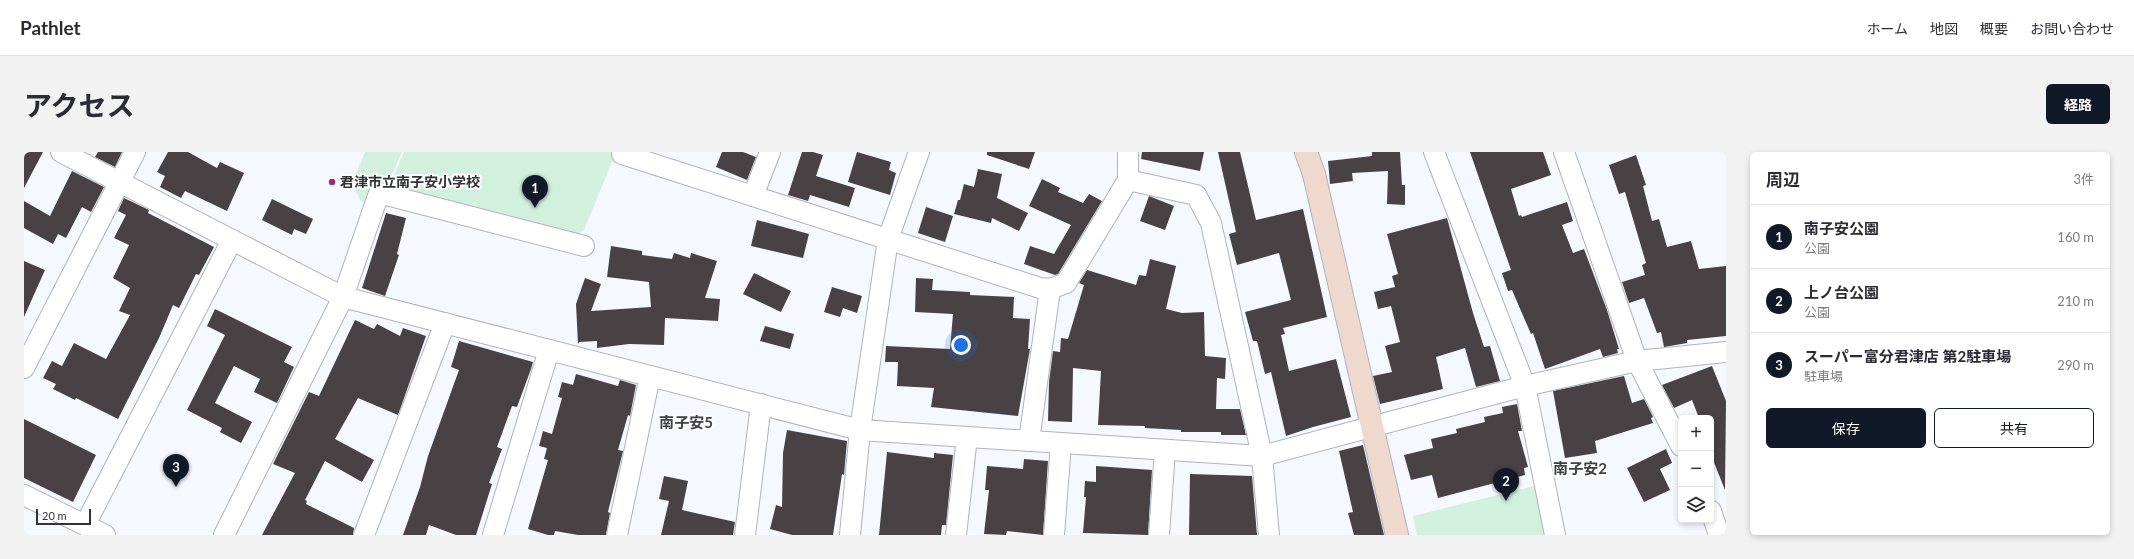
<!DOCTYPE html>
<html lang="ja">
<meta charset="utf-8">
<style>
:root{--surface:#fff;--page:#f2f2f3;--text:#2b2b33;--muted:#7c7c81;--line:#e1e1e2;--accent:#111827}
body{margin:0;font-family:Lato,"Noto Sans JP",sans-serif;background:var(--page);color:var(--text)}
.controls{position:absolute;right:12px;bottom:12px;display:grid;overflow:hidden;border-radius:6px;box-shadow:0 2px 6px #0003}
.controls button{width:36px;height:36px;display:grid;place-items:center;padding:0;border:0;border-bottom:1px solid var(--line);background:var(--surface);color:var(--text);font:20px sans-serif}
.scale{position:absolute;left:12px;bottom:10px;width:55px;box-sizing:border-box;padding-left:4px;border:2px solid #323336;border-top:0;font-size:11px;line-height:14px;white-space:nowrap;color:#323336;-webkit-text-stroke:3px #fff;paint-order:stroke}
.you{position:absolute;left:937px;top:193px;width:14px;height:14px;margin:-10px;border:3px solid #fff;border-radius:50%;background:#1a73e8;box-shadow:0 0 0 6px #1a73e833}
.badge{display:grid;place-items:center;width:26px;height:26px;border-radius:50%;background:var(--accent);color:#fff;font-size:13px;font-weight:700}
.pin{position:absolute;translate:-50% -33px;filter:drop-shadow(0 1px 2px #0008)}
.pin::after{content:'';position:absolute;top:21px;width:14px;height:12px;background:inherit;clip-path:polygon(0 0,100% 0,50% 100%)}
.list{margin:0;padding:0;list-style:none}
h2{display:flex;justify-content:space-between;align-items:center;height:52px;margin:0;padding:0 16px;font-size:17px}
h2 small{font-size:13px;font-weight:400;color:var(--muted)}
.list li{display:grid;grid-template-columns:26px 1fr auto;gap:12px;align-items:center;box-sizing:border-box;height:64px;padding:0 16px;border-top:1px solid var(--line)}
.list b{display:block;font-size:15px;white-space:nowrap}
.list p{margin:0;font-size:13px;white-space:nowrap;color:var(--muted)}
.list em{font-size:13px;font-style:normal;color:var(--muted)}
.actions{display:flex;gap:8px;padding:12px 16px}
.actions a{flex:1;padding:9px 0;border:1px solid var(--accent);border-radius:6px;text-align:center;font-size:14px;color:var(--accent)}
.actions .main{background:var(--accent);color:#fff}
.icon{flex:none;width:22px;height:22px;fill:none;stroke:currentColor;stroke-width:2;stroke-linecap:round;stroke-linejoin:round}
.map{position:relative;flex:none;width:1702px;height:383px;overflow:hidden;border-radius:6px}
header{display:flex;align-items:center;gap:24px;box-sizing:border-box;height:56px;padding:0 20px;background:var(--surface);border-bottom:1px solid var(--line)}
header strong{font-size:19px}
nav{display:flex;gap:22px;margin-inline-start:auto;font-size:14px}
.intro{display:flex;align-items:center;justify-content:space-between;box-sizing:border-box;height:96px;padding:0 24px}
h1{margin:0;font-size:28px}
.button{padding:10px 18px;border-radius:6px;background:var(--accent);color:#fff;font-size:14px;font-weight:700}
main{display:flex;gap:24px;padding:0 24px}
aside{flex:1;background:var(--surface);border-radius:6px;box-shadow:0 2px 6px #0003}
.map>svg:first-child{display:block}
.green{fill:#d1f0dd}
.building{fill:#494244}
.lines{fill:none;stroke-linecap:round;stroke-linejoin:round}
.street-casing{stroke:#b0b3ba;stroke-width:22}
.secondary-casing{stroke:#b0b3ba;stroke-width:24}
.street{stroke:#fff;stroke-width:20}
.secondary{stroke:#efd9cf;stroke-width:22}
.poi-dot{fill:#a2267a;stroke:#fff;stroke-width:1.5}
.labels{text-anchor:middle;stroke-width:4;stroke-linejoin:round;paint-order:stroke}
.poi-label{font-size:14px;font-weight:bold;fill:#323336;stroke:#fff;text-anchor:start}
.neighbourhood-label{font-size:15px;font-weight:bold;fill:#3e4046;stroke:#fff}
</style>
<header>
<strong>Pathlet</strong>
<nav><a>ホーム</a><a>地図</a><a>概要</a><a>お問い合わせ</a></nav>
</header>
<div class="intro"><h1>アクセス</h1><a class="button">経路</a></div>
<main>
<div class="map">
<svg width="1702" height="383" viewBox="0 0 1702 383">
<rect width="100%" height="100%" fill="#f5f8ff"/>
<!-- green -->
<g class="green">
<path d="M341,0h37c-9,20 -14,38 -33,51l-8,-2 -8,-14v-6z"/>
<polygon points="380,0 592,0 560,78 550,85 384,45 368,28"/>
<polygon points="1510,334 1522,383 1393,383 1389,364"/>
</g>
<!-- building -->
<g class="building">
<polygon points="0,0 19,0 0,36"/>
<polygon points="74,0 98,0 91,15 71,5"/>
<polygon points="144,0 164,0 193,16 196,10 220,21 203,59 161,39 157,46 136,35 141,24 133,20"/>
<polygon points="698,0 719,0 732,5 723,28 692,15"/>
<polygon points="778,0 789,0 799,3 792,24 831,36 825,55 786,43 784,49 764,43"/>
<polygon points="833,0 867,10 865,18 872,21 866,43 824,30"/>
<polygon points="963,0 1011,0 1005,17 963,3"/>
<polygon points="1118,0 1180,0 1176,19 1117,7"/>
<polygon points="1194,0 1216,0 1232,68 1279,57 1303,165 1259,176 1261,182 1257,183 1265,219 1312,207 1327,265 1289,275 1262,284 1247,220 1241,222 1233,189 1229,189 1221,160 1267,148 1255,101 1213,113 1205,82 1212,80"/>
<polygon points="1348,0 1376,0 1378,33 1381,33 1381,53 1363,52 1364,19 1328,21 1329,29 1306,32 1304,9 1348,4"/>
<polygon points="1446,0 1519,0 1527,23 1487,37 1495,64 1497,63 1498,65 1543,50 1549,69 1538,73 1549,101 1560,97 1583,158 1595,197 1593,197 1594,201 1579,205 1576,197 1521,217 1509,181 1507,182 1488,138 1484,139 1478,121 1487,118"/>
<polygon points="1612,3 1622,33 1619,34 1628,69 1635,67 1643,95 1667,89 1675,117 1702,114 1702,184 1663,188 1663,191 1640,195 1637,180 1633,181 1620,146 1605,151 1598,130 1621,123 1618,113 1622,111 1601,40 1595,42 1585,13"/>
<polygon points="954,17 978,22 973,46 1004,61 995,79 968,66 967,71 930,62 934,48 936,48 940,32 950,35"/>
<polygon points="48,19 80,35 67,60 58,55 42,86 34,82 29,92 0,76 0,49 26,64"/>
<polygon points="1018,27 1036,36 1034,40 1059,51 1065,42 1078,49 1034,122 1031,123 1000,112 1006,94 1030,102 1047,73 1005,54"/>
<polygon points="1125,44 1150,54 1141,78 1116,69"/>
<polygon points="100,46 125,58 124,61 190,95 175,123 172,122 155,156 149,153 135,186 94,267 52,246 51,248 29,237 32,232 19,226 28,209 38,214 50,191 82,207 106,163 95,159 106,136 89,126 105,93 90,86 102,63 94,59"/>
<polygon points="248,47 289,67 282,82 270,77 268,83 238,68"/>
<polygon points="902,55 929,64 921,90 894,81"/>
<polygon points="362,61 382,66 373,102 375,103 361,144 338,136"/>
<polygon points="1423,66 1449,161 1460,195 1466,194 1476,229 1452,235 1441,196 1412,205 1419,237 1356,252 1349,224 1368,220 1361,194 1376,190 1367,154 1354,157 1350,140 1371,135 1368,124 1374,122 1363,82"/>
<polygon points="733,68 785,82 779,106 727,94"/>
<polygon points="587,94 618,99 618,103 648,107 650,101 666,106 667,101 693,109 681,146 696,147 694,169 641,166 640,193 605,192 573,196 573,189 555,190 554,192 552,152 561,126 577,132 567,159 627,155 625,130 583,125"/>
<polygon points="1126,107 1152,114 1142,157 1158,161 1180,160 1181,204 1202,206 1201,227 1193,226 1192,257 1216,257 1222,283 1197,283 1197,280 1157,280 1157,278 1121,276 1121,274 1074,273 1077,219 1049,216 1048,270 1024,269 1025,230 1029,199 1036,200 1037,186 1044,187 1060,133 1055,131 1063,118 1112,133 1115,123 1122,124"/>
<polygon points="0,109 21,118 0,165"/>
<polygon points="730,121 767,139 757,160 719,142"/>
<polygon points="892,126 909,127 908,138 946,140 946,143 990,145 989,166 1006,167 1004,197 1006,197 994,264 907,255 910,236 873,234 874,210 861,210 862,194 926,197 929,162 891,160"/>
<polygon points="808,135 838,144 833,161 819,156 816,165 800,160"/>
<polygon points="191,157 268,195 260,210 270,215 253,251 230,240 236,227 210,214 191,251 228,270 217,291 196,280 198,276 163,258 201,183 183,174"/>
<polygon points="331,168 350,177 353,172 376,184 379,176 402,184 374,263 334,246 311,287 350,308 338,330 301,309 281,348 283,349 282,352 330,376 329,383 238,383 271,321 249,312 285,240 295,244"/>
<polygon points="741,174 770,182 766,197 736,189"/>
<polygon points="435,189 509,210 507,217 493,255 488,254 473,295 478,297 465,331 468,332 452,383 432,383 405,373 402,383 379,383 396,335 404,304 435,218 427,215"/>
<polygon points="1688,214 1702,249 1701,338 1687,303 1687,266 1675,266 1668,248 1650,256 1638,233"/>
<polygon points="552,222 594,234 596,228 612,233 606,264 604,263 594,298 599,299 584,360 586,361 582,383 554,383 531,379 530,383 524,383 504,377 524,308 520,307 523,296 515,294 519,279 528,282 538,246 534,245 538,230 549,233"/>
<polygon points="1600,224 1608,251 1620,247 1629,265 1627,266 1629,271 1571,289 1573,301 1541,306 1529,239"/>
<polygon points="1493,252 1498,279 1494,279 1504,315 1500,316 1501,323 1414,346 1408,323 1387,328 1380,303 1409,296 1407,287 1433,281 1432,277 1461,270 1460,265 1479,261 1478,255"/>
<polygon points="0,267 72,303 49,350 0,326"/>
<polygon points="763,278 823,289 820,323 818,322 809,383 768,383 746,377 752,353 758,355 759,301"/>
<polygon points="1339,293 1360,383 1330,383 1324,361 1329,360 1315,299"/>
<polygon points="1642,297 1648,311 1636,317 1646,338 1620,350 1603,316"/>
<polygon points="863,300 910,306 910,301 929,303 922,373 918,373 917,383 855,383"/>
<polygon points="1000,307 1024,309 1019,383 983,379 982,383 960,382 965,338 961,338 963,314 999,317"/>
<polygon points="1072,314 1128,318 1124,383 1059,381 1062,345 1060,345 1061,329 1072,330"/>
<polygon points="1166,322 1228,324 1233,383 1165,383"/>
<polygon points="640,324 664,329 658,358 711,370 709,383 637,383 645,349 635,347"/>
</g>
<g class="lines">
<defs>
<g id="street">
<polyline points="37,0 319,145 836,278 1238,304 1501,234 1613,209 1702,200"/>
<polyline points="599,0 598,2 1016,136 1026,137 1042,131 1104,28 1104,0"/>
<polyline points="1410,0 1501,234 1531,383"/>
<polyline points="1540,0 1613,209 1657,294"/>
<polyline points="1104,28 1172,43 1187,71 1238,304 1245,383"/>
<polyline points="729,44 746,0"/>
<polyline points="0,216 111,0"/>
<polyline points="1005,289 1026,137"/>
<polyline points="0,343 81,383"/>
<polyline points="1687,359 1695,383"/>
<polyline points="61,373 208,88"/>
<polyline points="200,383 319,145 355,41 560,94"/>
<polyline points="340,383 421,171"/>
<polyline points="469,383 525,198"/>
<polyline points="593,383 626,224"/>
<polyline points="721,383 737,252"/>
<polyline points="826,383 836,278 864,87 895,0"/>
<polyline points="932,383 943,285"/>
<polyline points="1030,383 1037,291"/>
<polyline points="1135,383 1141,298"/>
</g>
<polyline id="secondary" points="1282,0 1290,22 1373,383"/>
</defs>
<!-- street casing -->
<use href="#street" class="street-casing"/>
<!-- secondary casing -->
<use href="#secondary" class="secondary-casing"/>
<!-- street -->
<use href="#street" class="street"/>
<!-- secondary -->
<use href="#secondary" class="secondary"/>
</g>
<!-- markers -->
<circle class="poi-dot" cx="308" cy="30" r="4"/>
<g class="labels">
<!-- poi labels -->
<g class="poi-label">
<text x="316" y="35">君津市立南子安小学校</text>
</g>
<!-- neighbourhood labels -->
<g class="neighbourhood-label">
<text x="662" y="276">南子安5</text>
<text x="1556" y="322">南子安2</text>
</g>
</g>
</svg>
<div class="controls">
<button>+</button>
<button>−</button>
<button><svg class="icon" aria-label="layers" viewBox="0 0 24 24"><path d="M12 4l9 5-9 5-9-5zM3 14l9 5 9-5"/></svg></button>
</div>
<div class="scale">20 m</div>
<div class="you"></div>
<div class="pin badge" style="left:511px;top:56px">1</div>
<div class="pin badge" style="left:1482px;top:349px">2</div>
<div class="pin badge" style="left:152px;top:335px">3</div>
</div>
<aside>
<h2>周辺<small>3件</small></h2>
<ul class="list">
<li><span class="badge">1</span><div><b>南子安公園</b><p>公園</p></div><em>160 m</em></li>
<li><span class="badge">2</span><div><b>上ノ台公園</b><p>公園</p></div><em>210 m</em></li>
<li><span class="badge">3</span><div><b>スーパー富分君津店 第2駐車場</b><p>駐車場</p></div><em>290 m</em></li>
</ul>
<div class="actions"><a class="main">保存</a><a>共有</a></div>
</aside>
</main>
